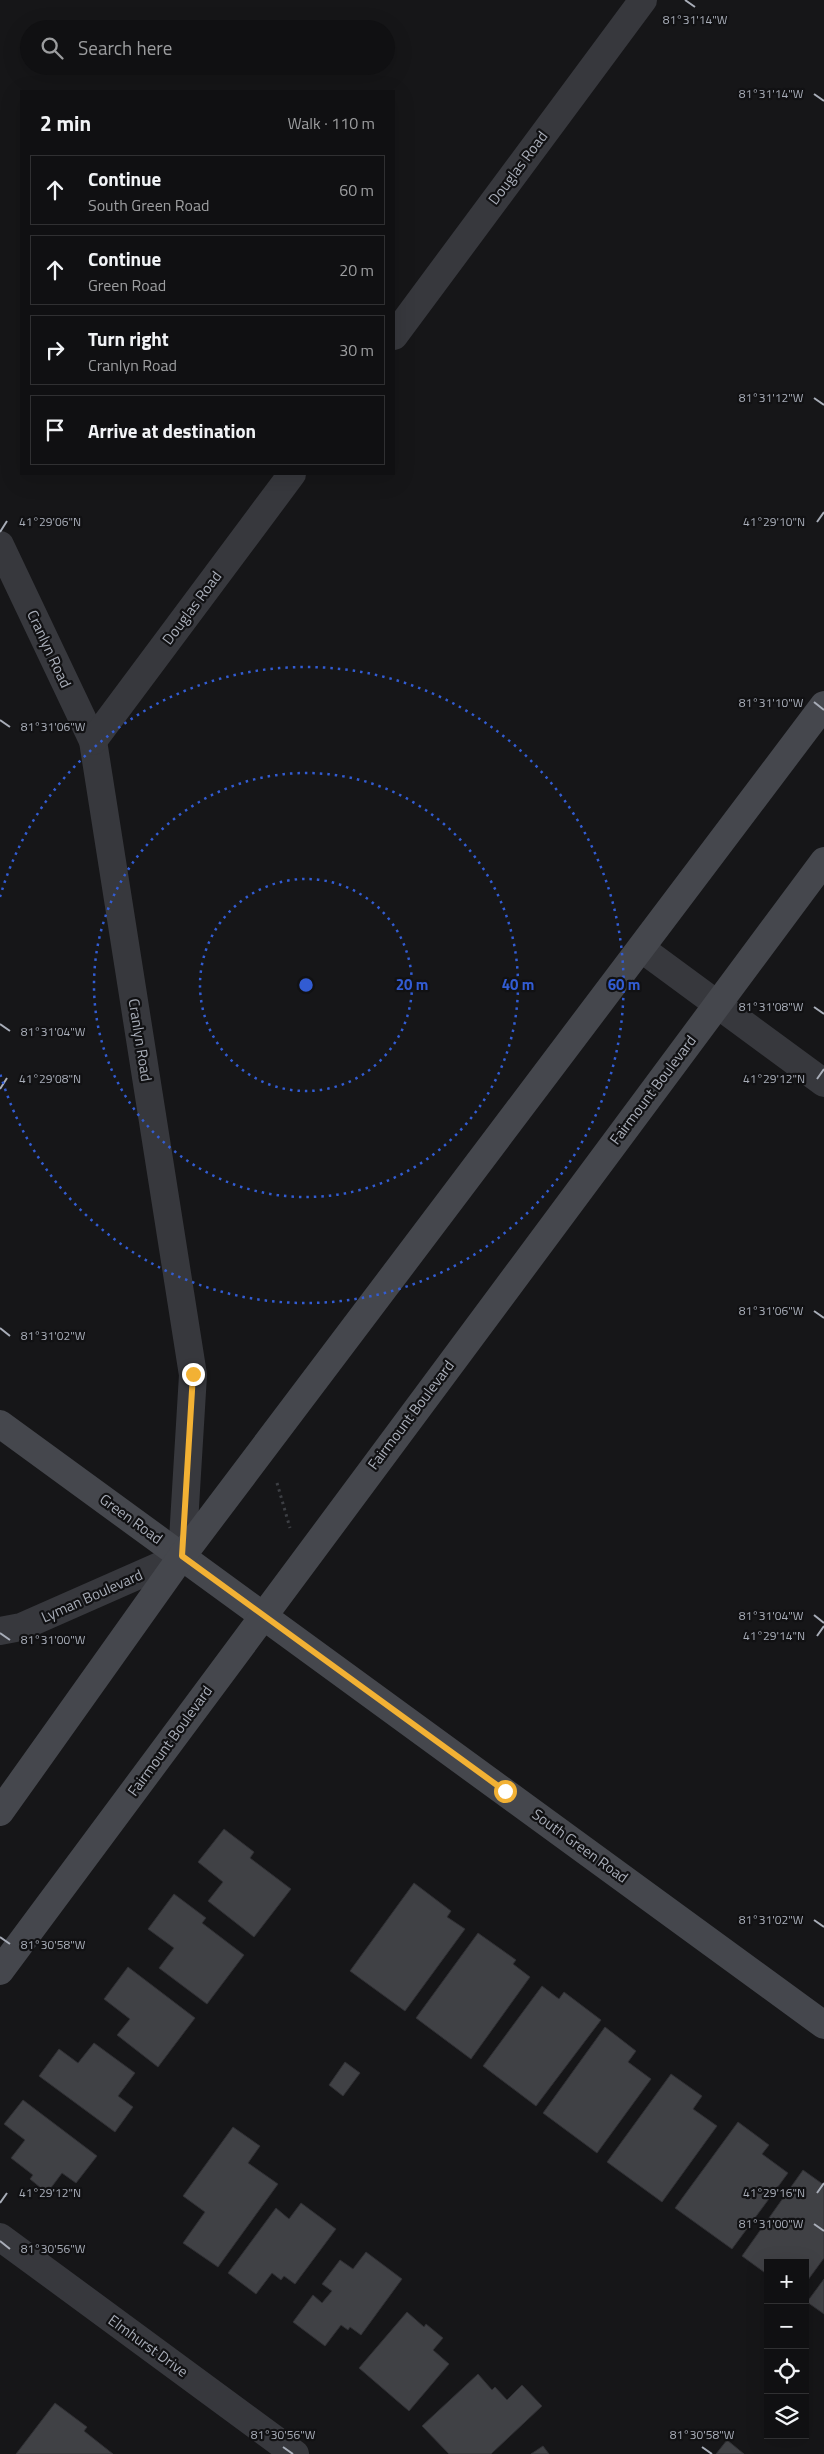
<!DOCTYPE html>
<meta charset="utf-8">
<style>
:root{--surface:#101012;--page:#19191b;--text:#f1f3f6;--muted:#9c9d9f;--line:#303032}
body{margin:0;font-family:"Titillium Web",sans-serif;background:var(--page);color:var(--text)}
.controls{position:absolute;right:15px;bottom:15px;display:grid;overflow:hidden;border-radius:0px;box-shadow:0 5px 20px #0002}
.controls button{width:45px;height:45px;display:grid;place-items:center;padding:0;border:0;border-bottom:1px solid var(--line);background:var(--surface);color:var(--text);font:25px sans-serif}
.stop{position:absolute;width:15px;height:15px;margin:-11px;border:4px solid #f2b134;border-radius:50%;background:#fff}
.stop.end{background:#f2b134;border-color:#fff;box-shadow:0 1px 5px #0008}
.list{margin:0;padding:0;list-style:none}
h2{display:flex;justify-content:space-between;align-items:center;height:65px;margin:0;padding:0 20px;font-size:21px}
h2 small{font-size:16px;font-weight:400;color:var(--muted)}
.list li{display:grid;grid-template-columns:32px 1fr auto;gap:15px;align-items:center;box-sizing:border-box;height:70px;margin:0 10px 10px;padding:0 10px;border:1px solid var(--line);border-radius:0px}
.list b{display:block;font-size:19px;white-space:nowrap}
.list p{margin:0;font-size:16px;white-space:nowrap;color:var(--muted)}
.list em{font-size:16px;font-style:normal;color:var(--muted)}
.icon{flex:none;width:28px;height:28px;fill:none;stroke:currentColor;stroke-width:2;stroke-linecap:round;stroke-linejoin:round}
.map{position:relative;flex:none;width:824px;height:2454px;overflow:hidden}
.search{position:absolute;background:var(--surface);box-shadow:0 5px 20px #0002;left:20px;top:20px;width:375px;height:55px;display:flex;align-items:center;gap:12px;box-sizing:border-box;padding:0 18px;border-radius:28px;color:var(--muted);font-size:19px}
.panel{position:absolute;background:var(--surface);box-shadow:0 5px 20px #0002;left:20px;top:90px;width:375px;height:385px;border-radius:0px}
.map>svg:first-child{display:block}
.building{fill:#404145;stroke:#303034}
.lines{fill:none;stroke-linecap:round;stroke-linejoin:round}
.path{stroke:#3d3f44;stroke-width:3;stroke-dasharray:2.5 4;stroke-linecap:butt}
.minor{stroke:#37383d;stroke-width:28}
.secondary{stroke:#45474d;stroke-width:28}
.route{stroke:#f2b134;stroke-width:6}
.ticks{fill:none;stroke:#a8adb8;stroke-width:2}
.ring{fill:none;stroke:#325cd3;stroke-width:2.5;stroke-dasharray:2.5 5}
.labels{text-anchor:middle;stroke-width:4.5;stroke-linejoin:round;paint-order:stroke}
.street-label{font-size:15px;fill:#a8adb8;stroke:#111113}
.ticks-label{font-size:12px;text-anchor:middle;fill:#a8adb8;stroke:#111113;stroke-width:4.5;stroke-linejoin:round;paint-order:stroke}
.centre{fill:#325cd3;stroke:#111113;stroke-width:2.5}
.ring-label{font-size:15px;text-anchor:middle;font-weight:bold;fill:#325cd3;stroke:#111113;stroke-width:4.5;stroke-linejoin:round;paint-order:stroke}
</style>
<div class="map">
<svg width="824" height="2454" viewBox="0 0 824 2454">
<rect width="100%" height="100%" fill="#161618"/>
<!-- building -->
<g class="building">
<polygon points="224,1829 254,1852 250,1858 291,1889 254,1937 208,1901 223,1882 198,1862"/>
<polygon points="414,1883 451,1911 447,1917 465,1929 405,2011 350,1971"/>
<polygon points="174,1894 206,1918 202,1923 244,1955 207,2004 159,1968 174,1948 148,1929"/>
<polygon points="478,1933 516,1960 513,1964 530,1977 471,2059 416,2018"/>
<polygon points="128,1967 195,2018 158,2067 117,2035 130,2019 104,1999"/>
<polygon points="542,1986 559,1999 564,1992 601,2020 536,2106 483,2066"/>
<polygon points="605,2027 636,2051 628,2062 651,2079 597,2153 543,2113"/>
<polygon points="94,2043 135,2073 118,2096 133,2107 115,2132 39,2076 59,2049 78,2063"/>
<polygon points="345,2062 360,2073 343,2096 329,2085"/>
<polygon points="671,2074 702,2096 693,2109 717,2126 662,2202 607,2162"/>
<polygon points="23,2100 97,2156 76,2183 62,2173 47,2193 30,2179 33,2175 11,2158 25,2140 4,2124"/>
<polygon points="738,2122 769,2145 762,2154 788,2173 732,2249 675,2208"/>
<polygon points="233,2127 260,2146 248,2163 278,2184 218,2267 183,2243 205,2212 183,2196"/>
<polygon points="803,2170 824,2185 824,2258 805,2284 805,2263 768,2263 768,2275 742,2256"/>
<polygon points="301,2203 336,2229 295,2284 284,2276 281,2280 272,2273 256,2294 228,2273 276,2208 289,2219"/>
<polygon points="366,2252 402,2279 361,2335 350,2327 348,2330 341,2325 325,2346 293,2322 313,2295 322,2303 332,2291 322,2284 340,2260 353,2269"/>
<polygon points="824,2279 824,2314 807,2302"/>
<polygon points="407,2312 424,2327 426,2324 443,2338 433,2350 449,2364 409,2411 359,2368"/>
<polygon points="478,2374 492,2390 495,2387 507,2400 522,2385 542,2406 491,2454 449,2454 422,2426"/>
<polygon points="55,2403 87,2427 84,2431 113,2454 16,2454"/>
<polygon points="727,2440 744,2454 716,2454"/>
<polygon points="543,2446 549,2454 531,2454"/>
</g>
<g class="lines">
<!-- path -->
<polyline class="path" points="277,1483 290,1528"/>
<!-- minor -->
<g class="minor">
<polyline points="394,336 643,0"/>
<polyline points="0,545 93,741 193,1375 182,1556 21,1627 0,1631"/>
<polyline points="93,741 292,474"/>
<polyline points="642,949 824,1083"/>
<polyline points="0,2237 295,2454"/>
</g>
<!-- secondary -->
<g class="secondary">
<polyline points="0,1424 824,2025"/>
<polyline points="0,1812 182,1556 824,705"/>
<polyline points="0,1971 824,861"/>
</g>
</g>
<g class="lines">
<!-- route -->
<polyline class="route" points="193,1374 182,1556 505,1791"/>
</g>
<!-- ticks -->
<path class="ticks" d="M685,0l10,7M814,94l10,7M814,398l10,7M817,522l7,-10M0,532l7,-11M814,702l10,8M0,720l10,7M814,1007l10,7M0,1024l10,7M817,1079l7,-10M0,1089l7,-11M814,1311l10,7M0,1328l10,8M814,1615l10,8M0,1633l10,7M817,1636l7,-10M814,1920l10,7M0,1937l10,7M817,2193l7,-10M0,2203l7,-10M814,2224l10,7M0,2241l10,8M283,2447l10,7M702,2447l10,7"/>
<!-- distance rings -->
<g class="ring">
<circle cx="306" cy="985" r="106"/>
<circle cx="306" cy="985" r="212"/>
<path d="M0 897A318 318 0 1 1 0 1073"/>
</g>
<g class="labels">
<!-- street labels -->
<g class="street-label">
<text transform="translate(518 168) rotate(-53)" y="5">Douglas Road</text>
<text transform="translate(192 608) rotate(-53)" y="5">Douglas Road</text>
<text transform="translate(49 649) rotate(65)" y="5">Cranlyn Road</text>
<text transform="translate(140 1040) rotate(81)" y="5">Cranlyn Road</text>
<text transform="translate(653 1090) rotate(-53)" y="5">Fairmount Boulevard</text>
<text transform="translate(411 1415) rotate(-53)" y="5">Fairmount Boulevard</text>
<text transform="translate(131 1519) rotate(36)" y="5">Green Road</text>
<text transform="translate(92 1596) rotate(-24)" y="5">Lyman Boulevard</text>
<text transform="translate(170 1741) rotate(-54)" y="5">Fairmount Boulevard</text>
<text transform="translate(580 1846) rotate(36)" y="5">South Green Road</text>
<text transform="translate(148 2346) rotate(36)" y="5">Elmhurst Drive</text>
</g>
</g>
<g class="ticks-label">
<text x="695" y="24">81°31'14"W</text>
<text x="771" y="98">81°31'14"W</text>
<text x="771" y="402">81°31'12"W</text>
<text x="50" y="526">41°29'06"N</text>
<text x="774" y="526">41°29'10"N</text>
<text x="771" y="707">81°31'10"W</text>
<text x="53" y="731">81°31'06"W</text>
<text x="771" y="1011">81°31'08"W</text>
<text x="53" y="1036">81°31'04"W</text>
<text x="50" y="1083">41°29'08"N</text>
<text x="774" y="1083">41°29'12"N</text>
<text x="771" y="1315">81°31'06"W</text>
<text x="53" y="1340">81°31'02"W</text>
<text x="771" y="1620">81°31'04"W</text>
<text x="774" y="1640">41°29'14"N</text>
<text x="53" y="1644">81°31'00"W</text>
<text x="771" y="1924">81°31'02"W</text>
<text x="53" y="1949">81°30'58"W</text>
<text x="50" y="2197">41°29'12"N</text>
<text x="774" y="2197">41°29'16"N</text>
<text x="771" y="2228">81°31'00"W</text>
<text x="53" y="2253">81°30'56"W</text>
<text x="283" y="2439">81°30'56"W</text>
<text x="702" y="2439">81°30'58"W</text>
</g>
<circle cx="306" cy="985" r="8" class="centre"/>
<g class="ring-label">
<text x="412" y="990">20 m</text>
<text x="518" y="990">40 m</text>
<text x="624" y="990">60 m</text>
</g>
</svg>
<div class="controls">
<button>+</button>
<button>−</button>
<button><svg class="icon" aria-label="locate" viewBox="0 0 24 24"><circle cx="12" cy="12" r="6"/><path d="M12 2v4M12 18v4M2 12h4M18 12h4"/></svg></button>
<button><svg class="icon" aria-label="layers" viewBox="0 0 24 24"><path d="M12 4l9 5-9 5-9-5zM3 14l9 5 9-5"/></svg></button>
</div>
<div class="stop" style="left:505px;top:1791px"></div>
<div class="stop end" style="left:193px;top:1374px"></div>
<div class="search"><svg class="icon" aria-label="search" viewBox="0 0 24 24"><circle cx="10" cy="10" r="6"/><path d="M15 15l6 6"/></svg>Search here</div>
<section class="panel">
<h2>2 min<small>Walk · 110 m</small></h2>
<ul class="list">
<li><svg class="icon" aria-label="ahead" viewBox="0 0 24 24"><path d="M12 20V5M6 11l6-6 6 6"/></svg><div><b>Continue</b><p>South Green Road</p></div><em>60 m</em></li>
<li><svg class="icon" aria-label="ahead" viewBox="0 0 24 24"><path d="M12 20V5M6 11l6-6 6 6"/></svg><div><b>Continue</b><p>Green Road</p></div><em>20 m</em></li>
<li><svg class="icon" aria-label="right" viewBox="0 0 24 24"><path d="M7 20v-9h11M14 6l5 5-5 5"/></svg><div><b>Turn right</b><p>Cranlyn Road</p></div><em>30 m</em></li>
<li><svg class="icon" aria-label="arrive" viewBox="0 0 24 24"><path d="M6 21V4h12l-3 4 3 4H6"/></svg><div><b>Arrive at destination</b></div></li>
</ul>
</section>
</div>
